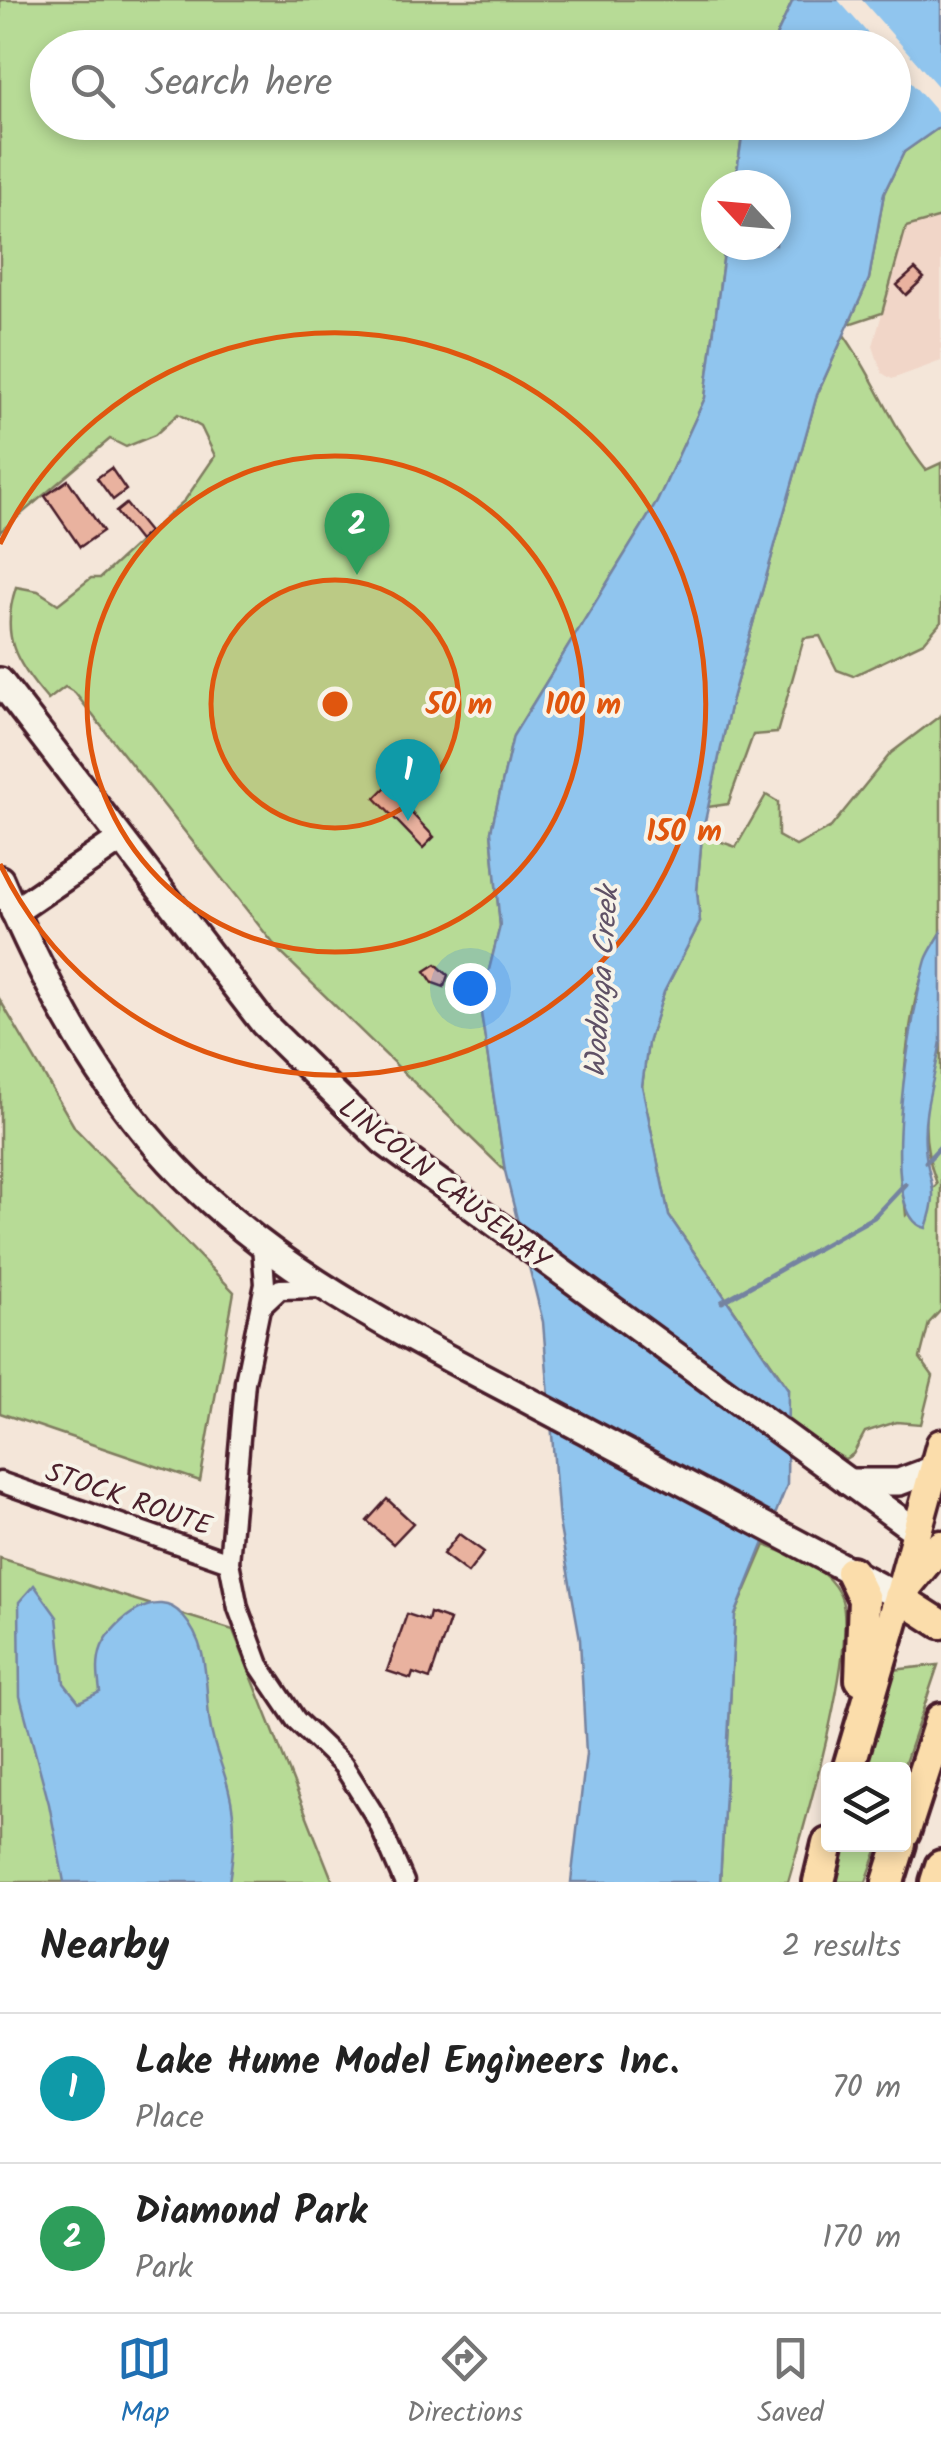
<!DOCTYPE html>
<style>
:root{--surface:#fff;--page:#f6f6f6;--text:#222;--muted:#767676;--line:#e0e0e0;--accent:#1f6fb2}
body{margin:0;font-family:Kalam,sans-serif;background:var(--page);color:var(--text)}
.controls{position:absolute;right:30px;bottom:30px;display:grid;overflow:hidden;border-radius:10px;box-shadow:0 5px 15px #0003}
.controls button{width:90px;height:90px;display:grid;place-items:center;padding:0;border:0;border-bottom:2px solid var(--line);background:var(--surface);color:var(--text);font:50px sans-serif}
.compass{position:absolute;left:701px;top:170px;width:90px;height:90px;border-radius:50%;background:var(--surface);box-shadow:0 5px 15px #0003;rotate:296deg}
.you{position:absolute;left:470px;top:988px;width:35px;height:35px;margin:-25px;border:8px solid #fff;border-radius:50%;background:#1a73e8;box-shadow:0 0 0 15px #1a73e833}
.badge{display:grid;place-items:center;width:65px;height:65px;border-radius:50%;background:var(--accent);color:#fff;font-size:32px;font-weight:700}
.pin{position:absolute;translate:-50% -82px;filter:drop-shadow(0 2px 5px #0008)}
.pin::after{content:'';position:absolute;top:52px;width:35px;height:30px;background:inherit;clip-path:polygon(0 0,100% 0,50% 100%)}
.list{margin:0;padding:0;list-style:none}
h2{display:flex;justify-content:space-between;align-items:center;height:130px;margin:0;padding:0 40px;font-size:42px}
h2 small{font-size:32px;font-weight:400;color:var(--muted)}
.list li{display:grid;grid-template-columns:65px 1fr auto;gap:30px;align-items:center;box-sizing:border-box;height:150px;padding:0 40px;border-top:2px solid var(--line)}
.list b{display:block;font-size:38px;white-space:nowrap}
.list p{margin:0;font-size:32px;white-space:nowrap;color:var(--muted)}
.list em{font-size:32px;font-style:normal;color:var(--muted)}
.icon{flex:none;width:55px;height:55px;fill:none;stroke:currentColor;stroke-width:2;stroke-linecap:round;stroke-linejoin:round}
.map{position:relative;flex:none;width:941px;height:1882px;overflow:hidden}
.search{position:absolute;background:var(--surface);box-shadow:0 5px 15px #0003;left:30px;right:30px;top:30px;height:110px;display:flex;align-items:center;gap:25px;box-sizing:border-box;padding:0 35px;border-radius:55px;color:var(--muted);font-size:38px}
.sheet{height:430px;background:var(--surface)}
nav{display:flex;justify-content:space-around;align-items:center;box-sizing:border-box;height:140px;border-top:2px solid var(--line);background:var(--surface);font-size:28px;color:var(--muted)}
nav a{display:grid;justify-items:center;gap:5px}
nav .on{color:var(--accent)}
.map>svg:first-child{display:block}
.built{fill:#f1d6c8}
.green{fill:#b7db96;stroke:#807d60;stroke-width:2.5}
.water{fill:#90c5ee;stroke:#7483a0;stroke-width:2.5}
.pier{fill:#f4e6d9}
.lines{fill:none;stroke-linecap:round;stroke-linejoin:round}
.stream{stroke:#7483a0;stroke-width:5}
.building{fill:#e9b29f;stroke:#4a1f2b;stroke-width:2.5}
.minor-casing{stroke:#4a1f2b;stroke-width:25}
.secondary-casing{stroke:#4a1f2b;stroke-width:32}
.primary-casing{stroke:#4a1f2b;stroke-width:35}
.motorway-casing{stroke:#4a1f2b;stroke-width:38}
.minor{stroke:#f7f3e8;stroke-width:18}
.secondary{stroke:#f7f3e8;stroke-width:25}
.primary{stroke:#fbddab;stroke-width:28}
.motorway{stroke:#fbddab;stroke-width:30}
.ring{fill:none;stroke:#e0560e;stroke-width:5}
.labels{text-anchor:middle;stroke-width:8;stroke-linejoin:round;paint-order:stroke}
.street-label{font-size:28px;fill:#4a1f2b;stroke:#f7f3e8}
.water-label{font-size:30px;font-style:italic;fill:#5f5166;stroke:#f7f3e8}
.centre{fill:#e0560e;stroke:#f7f3e8;stroke-width:5}
.ring-label{font-size:30px;text-anchor:middle;font-weight:bold;fill:#e0560e;stroke:#f7f3e8;stroke-width:8;stroke-linejoin:round;paint-order:stroke}
</style>
<div class="map">
<svg width="941" height="1882" viewBox="0 0 941 1882">
<rect width="100%" height="100%" fill="#f4e6d9"/>
<filter id="ink" filterUnits="userSpaceOnUse"><feTurbulence type="fractalNoise" baseFrequency=".01" numOctaves="2"/><feDisplacementMap in="SourceGraphic" scale="20" xChannelSelector="R" yChannelSelector="G"/><feConvolveMatrix kernelMatrix="1 2 1 2 8 2 1 2 1" color-interpolation-filters="sRGB"/></filter>
<g filter="url(#ink)">
<!-- built -->
<polygon class="built" points="941,217 941,361 892,379 882,373 873,346 906,227"/>
<!-- green -->
<g class="green">
<path d="M0,0h793l-22,47 -723,1v74l696,1 -9,62h-19v60h9l-20,153 -48,104 -144,234 -22,95 9,95 -20,80 25,165 -225,-219 -205,-259 -10,-6 -17,13c-33,-38 -48,-64 -32,-113l22,4 20,13 33,-26h9l85,-78 30,-44 -14,-29 -23,-13 -23,21 -29,12 -16,-8 -110,93z"/>
<polygon points="941,126 941,217 906,227 882,313 849,324 869,279 884,193 904,152"/>
<path d="M844,335c31,43 49,94 82,135l15,-7v159l-17,20 -71,34 -16,-6 -17,-34 -16,2 -27,95 -24,2 -25,69 -20,3 23,-105 86,-307z"/>
<path d="M941,715v218c-42,69 -43,203 -35,282l31,-31c-21,-55 -10,-89 4,-144v270l-12,13 -9,35 13,18 -12,48 -25,-2 -31,10 -12,22 -8,5 -58,-33 1,-38 -119,-172 -27,-130 6,-43 16,-51 36,-70 -3,-31 5,-56 34,12 30,-52 12,7v34l18,10 35,-19 60,-74z"/>
<polygon points="0,1000 75,1128 234,1292 200,1481 0,1413"/>
<path d="M765,1545c29,12 60,20 75,50 21,43 -37,235 -52,287h-68l15,-267z"/>
<polygon points="0,1558 233,1630 333,1882 0,1882"/>
<polygon points="938,1665 903,1769 866,1770 893,1670"/>
<polygon points="845,1845 879,1845 866,1882 835,1882"/>
</g>
<!-- water -->
<g class="water">
<polygon points="793,0 941,0 941,126 904,152 884,193 869,279 817,395 731,702 702,835 697,891 700,922 664,992 648,1043 642,1086 669,1216 788,1389 787,1485 735,1615 720,1882 571,1882 586,1754 580,1639 559,1522 543,1322 505,1171 480,1006 500,926 491,831 513,736 657,502 705,398 725,245 776,245 776,185 735,185 744,123 894,122 894,48 771,47"/>
<path d="M941,933c0,35 0,74 0,108 -6,38 -19,68 -16,106 3,38 16,38 1,81 -54,-11 -12,-226 0,-268 3,-9 10,-18 15,-27z"/>
<path d="M34,1585l23,32 7,66 15,19 21,-10c-2,-16 -4,-31 2,-46 12,-26 56,-60 80,-31 29,33 22,69 28,109 3,23 14,44 19,67 8,32 5,59 0,91h-165l-15,-78 -29,-108 -1,-94z"/>
</g>
<!-- pier -->
<polygon class="pier" points="838,0 862,0 941,90 941,117 894,63 894,48 880,47"/>
<g class="lines">
<!-- stream -->
<g class="stream">
<polyline points="926,1162 941,1146"/>
<polyline points="722,1302 874,1217 905,1184"/>
</g>
</g>
<!-- building -->
<g class="building">
<polygon points="915,269 924,278 906,295 897,285"/>
<polygon points="111,468 126,490 113,500 97,478"/>
<polygon points="68,480 103,531 80,547 45,496"/>
<polygon points="126,504 149,532 139,541 116,512"/>
<polygon points="386,787 392,793 397,788 408,800 403,804 434,837 423,848 375,798"/>
<polygon points="436,964 448,975 444,987 433,983 425,971"/>
<polygon points="387,1499 413,1523 393,1544 367,1521"/>
<polygon points="459,1534 484,1552 468,1573 443,1554"/>
<polygon points="430,1613 450,1620 430,1679 413,1673 411,1679 387,1671 407,1614 428,1621"/>
</g>
<g class="lines">
<defs>
<g id="minor">
<polyline points="262,1246 265,1284 245,1382 229,1562 238,1608 259,1665 296,1720 343,1765 377,1819 404,1882"/>
<polyline points="262,1306 280,1289 321,1288"/>
<polyline points="0,1482 229,1562"/>
</g>
<g id="secondary">
<polyline points="0,681 263,1023 384,1142 917,1532"/>
<path d="M0,879c41,96 88,189 157,268 102,118 244,186 380,258 120,64 241,127 362,192"/>
<polyline points="14,912 119,840"/>
<polyline points="848,1482 899,1482 934,1469"/>
</g>
<g id="primary">
<polyline points="906,1588 941,1545"/>
<polyline points="899,1597 941,1444"/>
<polyline points="899,1597 941,1624"/>
</g>
<g id="motorway">
<polyline points="851,1572 864,1599 861,1679"/>
<polyline points="848,1770 899,1597"/>
<polyline points="904,1833 941,1719"/>
<polyline points="819,1882 828,1844"/>
<polyline points="888,1882 900,1844"/>
<polyline points="936,1882 941,1866"/>
</g>
</defs>
<!-- minor casing -->
<use href="#minor" class="minor-casing"/>
<!-- secondary casing -->
<use href="#secondary" class="secondary-casing"/>
<!-- primary casing -->
<use href="#primary" class="primary-casing"/>
<!-- motorway casing -->
<use href="#motorway" class="motorway-casing"/>
<!-- minor -->
<use href="#minor" class="minor"/>
<!-- secondary -->
<use href="#secondary" class="secondary"/>
<!-- primary -->
<use href="#primary" class="primary"/>
<!-- motorway -->
<use href="#motorway" class="motorway"/>
</g>
</g>
<!-- distance rings -->
<circle cx="335" cy="704" r="124" fill="#e0560e" fill-opacity=".12"/>
<g class="ring">
<circle cx="335" cy="704" r="124"/>
<circle cx="335" cy="704" r="248"/>
<path d="M0 544A371 371 0 1 1 0 864"/>
</g>
<g class="labels">
<!-- street labels -->
<g class="street-label">
<text transform="translate(445 1183) rotate(38)" y="10">LINCOLN CAUSEWAY</text>
<text transform="translate(129 1498) rotate(19)" y="10">STOCK ROUTE</text>
</g>
<!-- water labels -->
<g class="water-label">
<text transform="translate(601 982) rotate(-86)" y="10">Wodonga Creek</text>
</g>
</g>
<circle cx="335" cy="704" r="15" class="centre"/>
<g class="ring-label">
<text x="459" y="714">50 m</text>
<text x="583" y="714">100 m</text>
<text x="684" y="841">150 m</text>
</g>
</svg>
<div class="controls">
<button><svg class="icon" aria-label="layers" viewBox="0 0 24 24"><path d="M12 4l9 5-9 5-9-5zM3 14l9 5 9-5"/></svg></button>
</div>
<svg class="compass" viewBox="-18 -18 36 36"><path d="M0-13l5 13h-10z" fill="#e53935"/><path d="M0 13l5-13h-10z" fill="#767676"/></svg>
<div class="you"></div>
<div class="pin badge" style="left:408px;top:821px;background:#0f9aa8">1</div>
<div class="pin badge" style="left:357px;top:575px;background:#2e9e5b">2</div>
<div class="search"><svg class="icon" aria-label="search" viewBox="0 0 24 24"><circle cx="10" cy="10" r="6"/><path d="M15 15l6 6"/></svg>Search here</div>
</div>
<section class="sheet">
<h2>Nearby<small>2 results</small></h2>
<ul class="list">
<li><span class="badge" style="background:#0f9aa8">1</span><div><b>Lake Hume Model Engineers Inc.</b><p>Place</p></div><em>70 m</em></li>
<li><span class="badge" style="background:#2e9e5b">2</span><div><b>Diamond Park</b><p>Park</p></div><em>170 m</em></li>
</ul>
</section>
<nav>
<a class="on"><svg class="icon" aria-label="map" viewBox="0 0 24 24"><path d="M3 6l6-2 6 2 6-2v14l-6 2-6-2-6 2zM9 4v14M15 6v14"/></svg>Map</a>
<a><svg class="icon" aria-label="directions" viewBox="0 0 24 24"><path d="M12 3l9 9-9 9-9-9zM9 14v-3h6M13 9l2 2-2 2"/></svg>Directions</a>
<a><svg class="icon" aria-label="saved" viewBox="0 0 24 24"><path d="M7 4h10v16l-5-4-5 4z"/></svg>Saved</a>
</nav>
